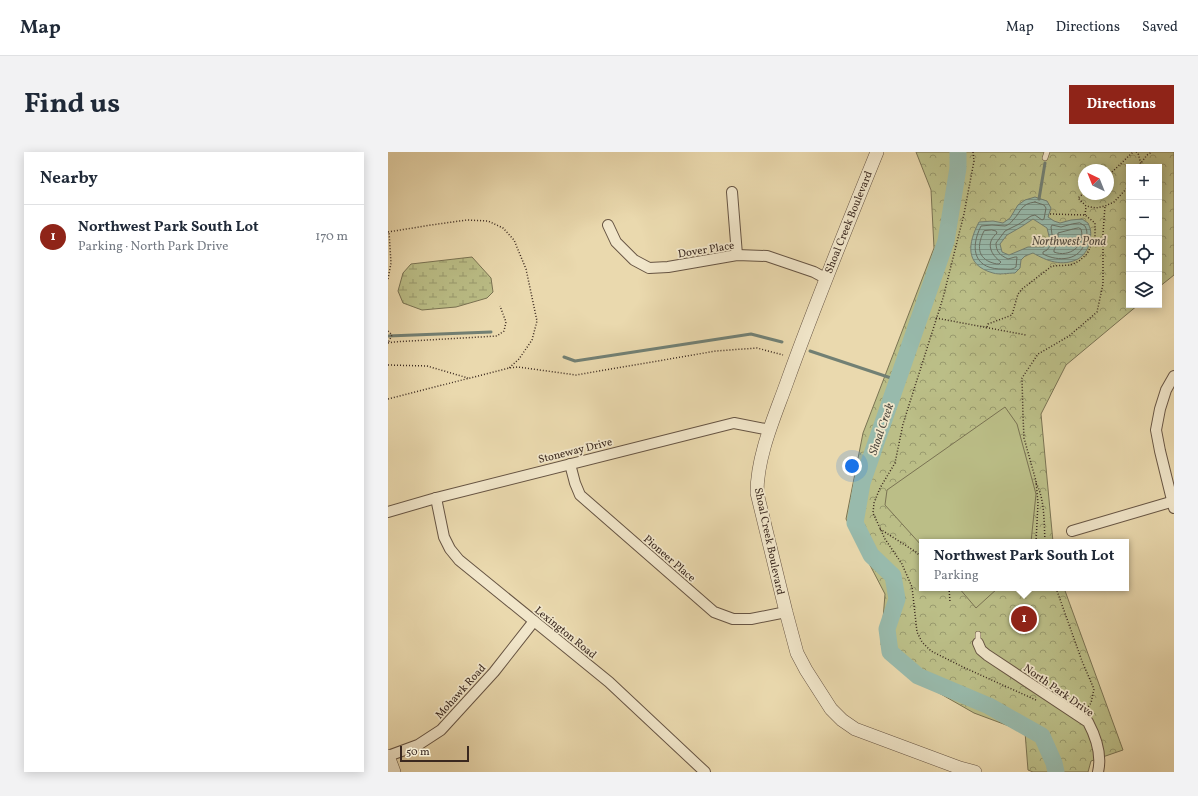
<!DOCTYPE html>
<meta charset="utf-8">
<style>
:root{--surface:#fff;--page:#f2f2f3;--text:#1f2937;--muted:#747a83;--line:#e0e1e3;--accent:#8f2418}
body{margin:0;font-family:Vollkorn,serif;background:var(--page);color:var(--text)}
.controls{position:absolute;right:12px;top:12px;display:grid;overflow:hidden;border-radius:0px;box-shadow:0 2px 10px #0003}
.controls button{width:36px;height:36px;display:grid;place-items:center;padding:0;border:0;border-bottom:1px solid var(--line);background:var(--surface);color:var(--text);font:20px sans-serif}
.compass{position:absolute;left:690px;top:12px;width:36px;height:36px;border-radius:50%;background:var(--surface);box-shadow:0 2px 10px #0003;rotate:317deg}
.scale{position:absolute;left:12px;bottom:10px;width:69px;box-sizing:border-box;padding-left:4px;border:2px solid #3a281f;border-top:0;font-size:11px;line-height:14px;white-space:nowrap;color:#3a281f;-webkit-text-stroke:3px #f1e6ca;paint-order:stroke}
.you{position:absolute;left:464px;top:314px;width:14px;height:14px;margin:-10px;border:3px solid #fff;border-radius:50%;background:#1a73e8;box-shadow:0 0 0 6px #1a73e833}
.badge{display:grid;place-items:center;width:26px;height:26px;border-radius:50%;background:var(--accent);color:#fff;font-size:13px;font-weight:700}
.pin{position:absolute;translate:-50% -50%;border:2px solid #fff;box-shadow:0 1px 4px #0006}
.popup{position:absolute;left:531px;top:387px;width:210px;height:52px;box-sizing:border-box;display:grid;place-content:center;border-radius:0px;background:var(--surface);filter:drop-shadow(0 1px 3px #0005);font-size:13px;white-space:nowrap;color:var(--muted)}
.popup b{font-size:15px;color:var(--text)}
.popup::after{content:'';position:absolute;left:50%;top:100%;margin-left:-8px;border:8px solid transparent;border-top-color:var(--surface)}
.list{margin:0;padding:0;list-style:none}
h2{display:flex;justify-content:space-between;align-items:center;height:52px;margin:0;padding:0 16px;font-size:17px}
h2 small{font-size:13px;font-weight:400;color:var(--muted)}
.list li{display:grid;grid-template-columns:26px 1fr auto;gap:12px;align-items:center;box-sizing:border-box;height:64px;padding:0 16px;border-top:1px solid var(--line)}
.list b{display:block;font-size:15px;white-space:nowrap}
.list p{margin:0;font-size:13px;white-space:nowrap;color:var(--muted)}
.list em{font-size:13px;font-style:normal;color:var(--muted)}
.icon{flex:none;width:22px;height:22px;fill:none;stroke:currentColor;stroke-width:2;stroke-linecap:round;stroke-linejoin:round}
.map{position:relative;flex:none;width:786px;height:620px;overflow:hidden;border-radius:0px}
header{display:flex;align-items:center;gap:24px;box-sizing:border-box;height:56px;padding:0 20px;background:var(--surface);border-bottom:1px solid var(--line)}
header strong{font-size:19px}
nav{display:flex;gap:22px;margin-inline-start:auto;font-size:14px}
.intro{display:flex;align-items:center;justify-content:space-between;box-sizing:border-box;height:96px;padding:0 24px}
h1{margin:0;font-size:28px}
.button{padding:10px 18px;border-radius:0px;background:var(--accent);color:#fff;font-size:14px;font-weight:700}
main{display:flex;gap:24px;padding:0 24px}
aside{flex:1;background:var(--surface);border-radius:0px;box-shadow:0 2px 10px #0003}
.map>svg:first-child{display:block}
.wetland{fill:url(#wetland-marsh);stroke:#7a7353}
.park{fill:url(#park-crowns);stroke:#7a7353;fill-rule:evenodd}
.pitch{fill:#bbbe87;stroke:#7a7353}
.water{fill:url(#water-rules);stroke:#728074;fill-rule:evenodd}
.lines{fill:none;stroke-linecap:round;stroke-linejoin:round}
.shore{stroke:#697166;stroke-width:1}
.stream{stroke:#728074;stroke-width:3}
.river{stroke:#98baac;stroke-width:17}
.service-casing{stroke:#665443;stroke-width:6}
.minor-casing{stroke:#665443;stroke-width:12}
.tertiary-casing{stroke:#665443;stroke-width:14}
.path{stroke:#3a281f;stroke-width:1.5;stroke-dasharray:1 2;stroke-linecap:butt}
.service{stroke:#f1e6ca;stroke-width:5}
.minor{stroke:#f1e6ca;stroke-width:10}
.tertiary{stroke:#f1e6ca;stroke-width:13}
.labels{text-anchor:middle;stroke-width:3.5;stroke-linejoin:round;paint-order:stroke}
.street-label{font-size:11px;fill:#3a281f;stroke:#f1e6ca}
.water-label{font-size:12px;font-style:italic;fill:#524c42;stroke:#f1e6ca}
</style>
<header>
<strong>Map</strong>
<nav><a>Map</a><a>Directions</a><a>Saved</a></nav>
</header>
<div class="intro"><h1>Find us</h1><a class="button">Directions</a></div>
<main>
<aside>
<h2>Nearby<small></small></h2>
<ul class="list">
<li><span class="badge">1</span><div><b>Northwest Park South Lot</b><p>Parking · North Park Drive</p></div><em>170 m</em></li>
</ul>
</aside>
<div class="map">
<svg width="786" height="620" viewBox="0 0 786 620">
<defs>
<pattern id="wetland-marsh" width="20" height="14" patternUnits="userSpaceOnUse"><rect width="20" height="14" fill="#bbbe87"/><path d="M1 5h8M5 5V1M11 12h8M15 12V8" fill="none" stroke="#999a6e"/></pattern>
<pattern id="park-crowns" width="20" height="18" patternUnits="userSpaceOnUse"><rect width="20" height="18" fill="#bbbe87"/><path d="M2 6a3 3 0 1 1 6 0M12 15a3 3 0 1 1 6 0" fill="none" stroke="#999a6e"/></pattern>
<pattern id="water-rules" width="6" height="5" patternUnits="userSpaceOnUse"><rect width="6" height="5" fill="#98baac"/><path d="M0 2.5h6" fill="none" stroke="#7d978b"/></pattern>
</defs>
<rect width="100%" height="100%" fill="#ead9ae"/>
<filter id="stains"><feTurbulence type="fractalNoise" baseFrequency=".005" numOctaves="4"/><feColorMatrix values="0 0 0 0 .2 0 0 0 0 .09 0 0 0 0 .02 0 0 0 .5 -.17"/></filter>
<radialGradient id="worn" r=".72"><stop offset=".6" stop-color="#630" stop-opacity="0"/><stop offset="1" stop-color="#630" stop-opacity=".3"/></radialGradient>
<!-- wetland -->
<polygon class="wetland" points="84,105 103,126 105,140 99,146 68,155 34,158 15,151 10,139 15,121 23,112"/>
<!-- park -->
<path class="park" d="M528,0h258v123l-15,12v-120h-30v138h9l-72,60 -25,49 12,128h-131v46h142l59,162 -32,11 -3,11h-55l-5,-2 -3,-38 -51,-19 -63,-36 -30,-32 4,-51 -39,-75 17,-86 71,-185 -3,-58zM696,18h24v24h-24z"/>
<!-- pitch -->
<g class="pitch">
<polygon points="617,255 629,272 648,342 643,390 534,390 534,394 497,353 499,338"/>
<polygon points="571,436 610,436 588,456"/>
</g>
<!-- water -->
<path class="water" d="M647,45l12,4 4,7 -3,9 6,4 6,2 11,-3 11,-1 6,4c4,9 3,12 1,21 -1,6 -6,12 -11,15 -16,8 -31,2 -45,-6l-8,3 -4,4 -1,8 -5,5c-7,0 -16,2 -22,0 -29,-8 -25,-30 -14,-51l14,-1 10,2 7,-5 8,-13 7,-5zM645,67l14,9 3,12 -6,7h-16l-19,8 -7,-3 -2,-8 7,-9 14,-8z"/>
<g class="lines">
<!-- shore -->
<g class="shore">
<path d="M647,50l9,3 2,3 -2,11 -2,1 -7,-5 -4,1 -12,8 -14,7 -9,12c0,9 4,12 12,16l7,-2h2l-1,10c-4,3 -7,2 -12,2 -29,1 -35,-19 -23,-43l11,-1 13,1c3,-1 6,-3 8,-6 9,-9 7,-16 22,-18z"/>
<path d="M692,71l5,3c3,6 2,9 0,15 -4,20 -27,21 -42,13v-2l4,-2 6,-8 -2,-15 1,-2 9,2 11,-3z"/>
<path d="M691,76l2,1c5,17 -12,29 -27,23v-2l4,-8v-9l15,-4z"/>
<path d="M604,78l4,1 1,2c-2,2 -5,5 -6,8 -3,8 3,16 10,21l-2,2c-4,0 -6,-1 -9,-2 -14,-6 -12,-19 -6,-31z"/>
</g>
<!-- stream -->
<g class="stream">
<polyline points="651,47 657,11"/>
<polyline points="0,184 103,180"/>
<polyline points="422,199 509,228"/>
<polyline points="176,205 187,209 363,182 394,190"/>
</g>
<!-- river -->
<polyline class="river" points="570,0 570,16 558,89 474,331 467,371 483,403 505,424 509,447 499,477 502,500 530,524 601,554 654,584 666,611 668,620"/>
<defs>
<g id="service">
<polyline points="657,6 659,0"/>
<polyline points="590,491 590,482"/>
</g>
<g id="minor">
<polyline points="344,40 349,103"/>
<polyline points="220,73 228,90 246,108 261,116 280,115 349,103 379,104 426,120 437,126"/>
<polyline points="786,224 778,238 772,257 768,278 772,299 786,356"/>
<polyline points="182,312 187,331 192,343 326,460 345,467 363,467 398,460"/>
<polyline points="48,346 56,385 62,397 71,408 221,530 317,620"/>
<polyline points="0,360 48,346 346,271 382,278"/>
<polyline points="684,379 786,349"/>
<path d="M590,491l3,7 6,5 101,67c8,15 14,33 10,50"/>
<polyline points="0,604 30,593 53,578 106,520 146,469"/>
</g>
<g id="tertiary">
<path d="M489,0c-31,76 -62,152 -90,230 -12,34 -30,73 -30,111l29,119 11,41 9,17 25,39 11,11 13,9 105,39 15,4"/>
<polyline points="0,604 6,620"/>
</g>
</defs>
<!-- service casing -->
<use href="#service" class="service-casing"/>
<!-- minor casing -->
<use href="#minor" class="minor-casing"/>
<!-- tertiary casing -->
<use href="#tertiary" class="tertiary-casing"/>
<!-- path -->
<g class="path">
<polyline points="585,0 586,9 576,62 555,146 515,272 507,311 492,336 486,351 485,361 497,387 514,412 524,435 529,480 534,490 543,499 577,516 648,548"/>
<polyline points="748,0 750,1 753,12"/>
<polyline points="750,15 759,3 764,0"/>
<polyline points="724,20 745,0"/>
<polyline points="696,41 690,46 698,54 708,56 717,54 726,50 741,34"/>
<polyline points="697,63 698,55"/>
<polyline points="0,80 43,73 79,68 100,69 115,76 126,88 138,117 149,169 144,188 131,207 121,216"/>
<polyline points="0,127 3,111 1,80"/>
<polyline points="548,166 638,183"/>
<polyline points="599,175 600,172 624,163 630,142 634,137 664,114 683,113 691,109 699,102 707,85 707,71 697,63 662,62"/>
<polyline points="0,179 4,183 0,191"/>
<polyline points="0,191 5,190 109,184 116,179 118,170 112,154"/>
<polyline points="0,213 39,214 80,226"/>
<polyline points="0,247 121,216 130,215 188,223 328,199 369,196 395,203"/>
<path d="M648,331c9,16 8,41 9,59"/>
<polyline points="492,377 528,400 534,406"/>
<polyline points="648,390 650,351 648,329 636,286 635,264 634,226 650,202 681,184 709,160 715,132 715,82 717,54"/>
<polyline points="561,436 562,450"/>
<polyline points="668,436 694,509 706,537 703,551 698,558"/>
</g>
<!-- service -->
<use href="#service" class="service"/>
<!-- minor -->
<use href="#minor" class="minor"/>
<!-- tertiary -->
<use href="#tertiary" class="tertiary"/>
</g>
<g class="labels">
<!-- street labels -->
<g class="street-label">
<text transform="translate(460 70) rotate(-68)" y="4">Shoal Creek Boulevard</text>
<text transform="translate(318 97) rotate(-9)" y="4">Dover Place</text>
<text transform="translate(187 298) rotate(-14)" y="4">Stoneway Drive</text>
<text transform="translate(382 389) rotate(78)" y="4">Shoal Creek Boulevard</text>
<text transform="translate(282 406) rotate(41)" y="4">Pioneer Place</text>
<text transform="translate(178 480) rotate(39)" y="4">Lexington Road</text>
<text transform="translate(671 538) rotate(35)" y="4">North Park Drive</text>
<text transform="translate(72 539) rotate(-48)" y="4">Mohawk Road</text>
</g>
<!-- water labels -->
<g class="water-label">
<text x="681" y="93">Northwest Pond</text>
<text transform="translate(493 277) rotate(-71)" y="4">Shoal Creek</text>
</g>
</g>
<rect width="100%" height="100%" filter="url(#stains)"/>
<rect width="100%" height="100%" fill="url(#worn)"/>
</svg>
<div class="controls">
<button>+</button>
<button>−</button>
<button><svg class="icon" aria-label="locate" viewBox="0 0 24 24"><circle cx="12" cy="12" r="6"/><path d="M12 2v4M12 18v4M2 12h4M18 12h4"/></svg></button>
<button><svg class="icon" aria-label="layers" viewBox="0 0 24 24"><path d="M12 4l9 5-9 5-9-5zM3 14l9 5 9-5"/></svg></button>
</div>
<svg class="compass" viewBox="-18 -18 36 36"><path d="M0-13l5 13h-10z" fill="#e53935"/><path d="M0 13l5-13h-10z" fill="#747a83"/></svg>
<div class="scale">50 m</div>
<div class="you"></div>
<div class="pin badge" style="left:636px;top:467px">1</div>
<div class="popup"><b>Northwest Park South Lot</b>Parking</div>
</div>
</main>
